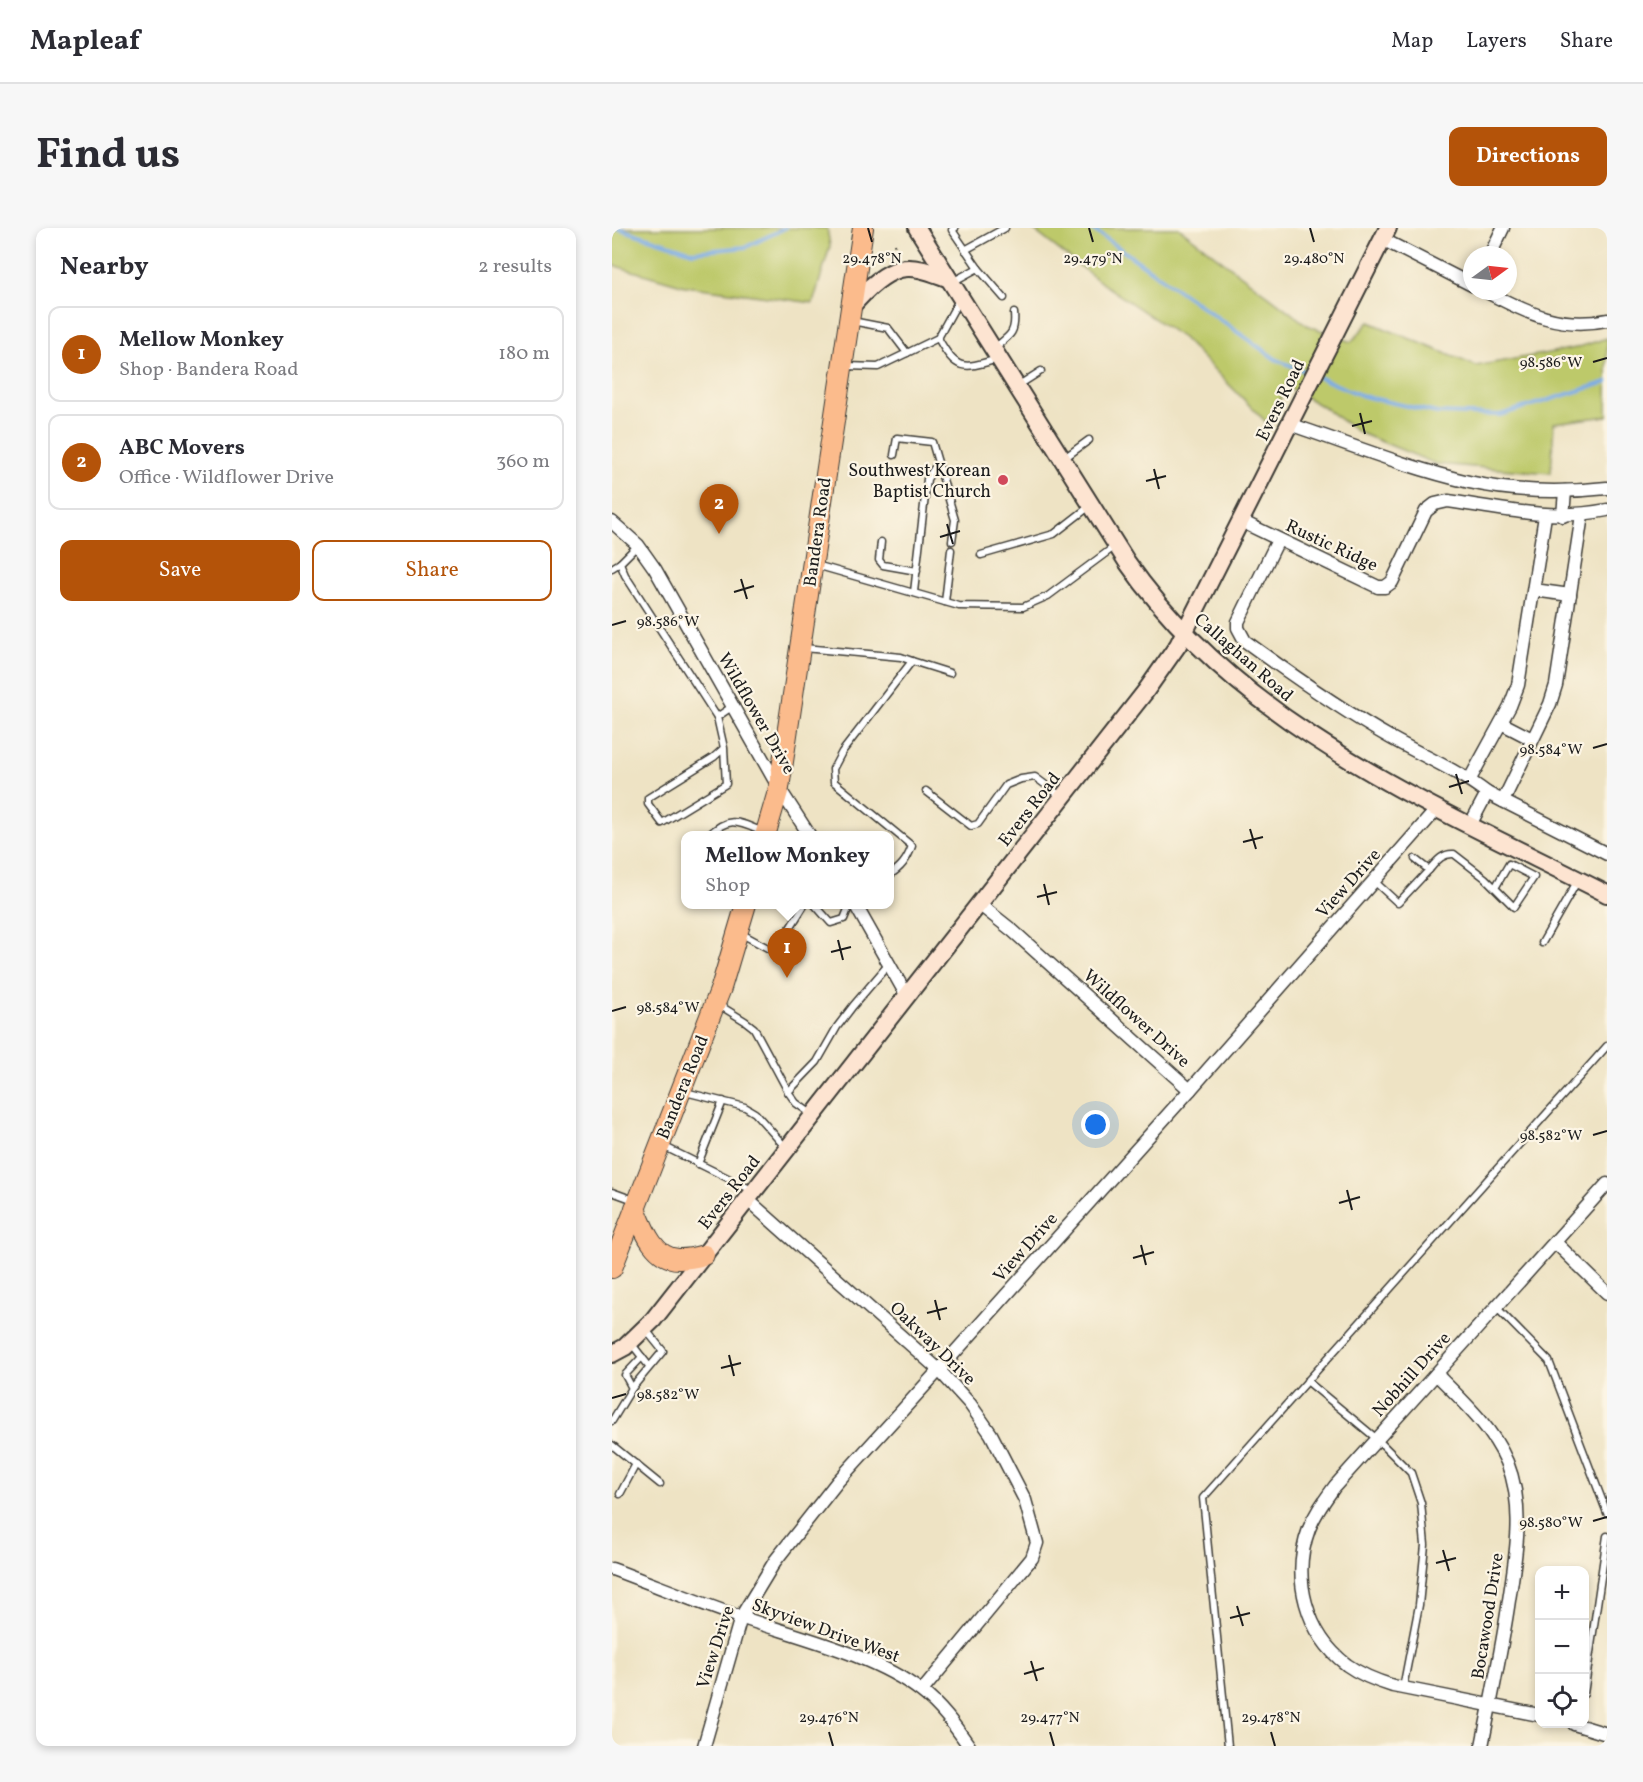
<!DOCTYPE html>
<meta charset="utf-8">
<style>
:root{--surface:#fff;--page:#f7f7f7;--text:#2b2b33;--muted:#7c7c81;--line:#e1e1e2;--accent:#b45309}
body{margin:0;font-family:Vollkorn,serif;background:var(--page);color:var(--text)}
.controls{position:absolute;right:18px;bottom:18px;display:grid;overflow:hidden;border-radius:12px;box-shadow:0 3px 9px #0003}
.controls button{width:54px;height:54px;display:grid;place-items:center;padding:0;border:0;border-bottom:2px solid var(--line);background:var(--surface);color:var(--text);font:30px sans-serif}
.compass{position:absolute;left:851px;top:18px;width:54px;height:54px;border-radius:50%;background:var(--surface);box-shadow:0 3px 9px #0003;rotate:75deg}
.you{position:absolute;left:484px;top:897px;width:21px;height:21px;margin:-15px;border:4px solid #fff;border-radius:50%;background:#1a73e8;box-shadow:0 0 0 9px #1a73e833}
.badge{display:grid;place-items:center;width:39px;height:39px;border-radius:50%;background:var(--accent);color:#fff;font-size:20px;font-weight:700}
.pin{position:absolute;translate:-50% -50px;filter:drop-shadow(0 2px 3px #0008)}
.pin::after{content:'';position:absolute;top:32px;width:21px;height:18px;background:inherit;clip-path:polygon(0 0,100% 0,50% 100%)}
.popup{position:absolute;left:69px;top:603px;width:213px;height:78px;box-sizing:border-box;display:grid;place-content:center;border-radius:12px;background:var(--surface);filter:drop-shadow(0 2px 4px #0005);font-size:20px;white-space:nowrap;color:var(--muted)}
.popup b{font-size:22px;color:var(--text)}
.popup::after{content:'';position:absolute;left:50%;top:100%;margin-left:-12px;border:12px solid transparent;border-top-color:var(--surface)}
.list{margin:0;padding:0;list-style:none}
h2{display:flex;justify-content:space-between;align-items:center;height:78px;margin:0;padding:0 24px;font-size:26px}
h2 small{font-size:20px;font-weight:400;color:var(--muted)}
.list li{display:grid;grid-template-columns:39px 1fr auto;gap:18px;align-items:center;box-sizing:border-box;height:96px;margin:0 12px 12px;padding:0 12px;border:2px solid var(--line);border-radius:12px}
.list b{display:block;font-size:22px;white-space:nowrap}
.list p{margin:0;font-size:20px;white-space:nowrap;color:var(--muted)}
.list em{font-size:20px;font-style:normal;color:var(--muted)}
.actions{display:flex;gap:12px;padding:18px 24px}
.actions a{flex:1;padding:14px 0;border:2px solid var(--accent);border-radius:12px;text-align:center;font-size:21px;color:var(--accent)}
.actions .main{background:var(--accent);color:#fff}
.icon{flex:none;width:33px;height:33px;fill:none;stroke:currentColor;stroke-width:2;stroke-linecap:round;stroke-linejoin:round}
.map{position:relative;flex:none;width:995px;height:1518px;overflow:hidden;border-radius:12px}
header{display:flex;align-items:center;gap:36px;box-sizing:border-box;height:84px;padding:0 30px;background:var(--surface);border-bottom:2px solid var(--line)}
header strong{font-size:28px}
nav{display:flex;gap:33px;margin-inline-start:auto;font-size:21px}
.intro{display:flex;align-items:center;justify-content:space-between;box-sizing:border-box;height:144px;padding:0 36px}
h1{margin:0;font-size:42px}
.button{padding:15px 27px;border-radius:12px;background:var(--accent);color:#fff;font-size:21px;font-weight:700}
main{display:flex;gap:36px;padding:0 36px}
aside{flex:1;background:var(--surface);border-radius:12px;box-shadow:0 3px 9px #0003}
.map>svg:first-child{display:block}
.green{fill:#bdc96b;stroke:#6c7244;stroke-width:1.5}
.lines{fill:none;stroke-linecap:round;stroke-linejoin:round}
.stream{stroke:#7bace6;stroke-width:4}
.service-casing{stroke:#3c3a35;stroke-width:9}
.minor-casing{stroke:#3c3a35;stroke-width:15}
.secondary-casing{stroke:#3c3a35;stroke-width:20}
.primary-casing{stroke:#3c3a35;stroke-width:22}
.path{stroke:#3c3a35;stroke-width:2;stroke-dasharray:1.5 4.5;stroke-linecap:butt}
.service{stroke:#fff;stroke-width:6}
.minor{stroke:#fff;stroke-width:12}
.secondary{stroke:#fde4d1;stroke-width:16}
.primary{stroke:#fbbb8c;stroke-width:20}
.ticks{fill:none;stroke:#1c1c1c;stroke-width:2}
.poi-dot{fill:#d1495b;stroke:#fcf5e5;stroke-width:2}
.labels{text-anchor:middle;stroke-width:4.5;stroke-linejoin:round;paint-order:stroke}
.street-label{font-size:18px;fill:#1c1c1c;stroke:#fcf5e5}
.poi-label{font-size:18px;fill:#1c1c1c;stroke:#fcf5e5;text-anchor:end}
.ticks-label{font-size:15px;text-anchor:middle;fill:#1c1c1c;stroke:#fcf5e5;stroke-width:4.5;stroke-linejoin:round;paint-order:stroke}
</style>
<header>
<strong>Mapleaf</strong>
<nav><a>Map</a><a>Layers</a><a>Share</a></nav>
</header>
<div class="intro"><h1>Find us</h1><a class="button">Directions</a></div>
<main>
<aside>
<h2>Nearby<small>2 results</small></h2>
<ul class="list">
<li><span class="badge">1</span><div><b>Mellow Monkey</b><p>Shop · Bandera Road</p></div><em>180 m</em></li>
<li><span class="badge">2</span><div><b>ABC Movers</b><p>Office · Wildflower Drive</p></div><em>360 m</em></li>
</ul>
<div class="actions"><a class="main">Save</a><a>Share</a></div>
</aside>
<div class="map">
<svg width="995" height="1518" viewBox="0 0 995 1518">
<rect width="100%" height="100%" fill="#fcf5e5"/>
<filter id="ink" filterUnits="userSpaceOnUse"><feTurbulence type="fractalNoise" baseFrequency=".0167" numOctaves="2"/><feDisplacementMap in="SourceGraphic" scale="12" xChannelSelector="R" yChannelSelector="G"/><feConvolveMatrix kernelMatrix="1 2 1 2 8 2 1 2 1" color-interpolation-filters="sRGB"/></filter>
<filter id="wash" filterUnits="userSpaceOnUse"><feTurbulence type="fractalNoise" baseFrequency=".008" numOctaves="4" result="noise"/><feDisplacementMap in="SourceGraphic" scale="24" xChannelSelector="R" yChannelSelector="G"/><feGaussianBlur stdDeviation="1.35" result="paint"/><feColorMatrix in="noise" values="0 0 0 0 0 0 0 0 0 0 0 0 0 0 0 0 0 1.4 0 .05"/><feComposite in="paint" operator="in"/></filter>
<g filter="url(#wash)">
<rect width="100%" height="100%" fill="#eee3c4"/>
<!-- green -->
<g class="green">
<polygon points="0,0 215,0 218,18 201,75 73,58 0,37"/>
<polygon points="419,0 567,0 695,97 739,114 757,94 864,138 964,120 995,110 995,188 942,195 939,245 824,236 746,204 711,179 674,158 657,197 571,110 491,56"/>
</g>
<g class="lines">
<!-- stream -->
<g class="stream">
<polyline points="5,0 81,24 134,19 173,0"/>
<polyline points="479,0 665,132 697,145"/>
<polyline points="706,149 751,168 825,185 888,187 995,154"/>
</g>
</g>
</g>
<g filter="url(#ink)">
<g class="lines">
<defs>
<g id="service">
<polyline points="343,0 340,2 366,40"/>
<polyline points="353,22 393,0"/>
<polyline points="342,53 366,40 392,70"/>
<polyline points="240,93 276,100 295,125"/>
<path d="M326,110c19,34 25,31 60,21"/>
<path d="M382,120c15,-12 22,-14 20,-35"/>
<polyline points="234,138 266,139 326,110 347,72"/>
<polyline points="407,157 429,143"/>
<polyline points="282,227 285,210 320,214 343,292 340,313"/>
<polyline points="451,231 477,212"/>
<polyline points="269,314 267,332 271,337 305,343"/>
<polyline points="26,317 8,335 13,347 105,489"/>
<polyline points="369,327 442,306 478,278"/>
<polyline points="204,337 347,378 411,379 436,368 502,319"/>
<polyline points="0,340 8,335"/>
<polyline points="302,364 315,251 326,235"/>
<polyline points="333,374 339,322"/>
<path d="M192,420l97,9 11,4 -70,91 -9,17 1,13 78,64c-5,14 -11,22 -23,29"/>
<polyline points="300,433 338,445"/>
<polyline points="112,520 114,556 50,595 36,576 36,570 102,529 112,520 105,489 121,478"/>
<polyline points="314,563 359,598 366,596 394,557 409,551 423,549 450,569"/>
<path d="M96,608c21,-21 31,-14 55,-4"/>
<path d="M817,642c7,-8 13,-17 25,-16l31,24 29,29 20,-30 -25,-13 -14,24"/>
<polyline points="762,653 786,675 817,642 803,631"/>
<polyline points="202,676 219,695 232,691 238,676"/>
<polyline points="128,705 163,724 193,676"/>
<polyline points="930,715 966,652"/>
<polyline points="107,777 133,793 142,800 177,865 184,875 201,887"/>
<polyline points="73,864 133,879 143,885 175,921"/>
<polyline points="176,864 205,834 225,799 241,778 276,737"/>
<polyline points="49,917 140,962"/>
<polyline points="86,936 111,873"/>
<polyline points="0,964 22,972"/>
<polyline points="884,1079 937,1133 995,1285"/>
<polyline points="19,1115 37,1138"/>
<polyline points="695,1153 765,1211 799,1245 809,1275 813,1317 807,1377 791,1460"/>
<polyline points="20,1160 13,1147 30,1129"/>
<polyline points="0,1193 20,1160 51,1123 34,1102"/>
<polyline points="0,1217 48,1256"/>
<polyline points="8,1266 24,1236"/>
<polyline points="972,1466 995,1308"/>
<polyline points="616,1518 591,1270 995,818"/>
</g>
<g id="minor">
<polyline points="770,11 860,57"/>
<polyline points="878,27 891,0"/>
<path d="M873,63c41,21 74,39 122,29"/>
<path d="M677,196c60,20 119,44 180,58 45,10 93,11 138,6"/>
<polyline points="951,288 953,263"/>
<path d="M629,293l137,66h7l7,-5 34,-71 9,-7 13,-3c55,8 103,20 159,9"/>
<polyline points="0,294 26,317 43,341 167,560 198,608"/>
<path d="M666,312l-40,82v6l7,13c48,35 95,68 146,97 32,18 68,33 96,55l120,61"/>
<polyline points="922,362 958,367"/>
<polyline points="889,495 920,511"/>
<polyline points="858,551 898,478 906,457 933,288"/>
<polyline points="891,573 938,476 944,457 970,287"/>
<polyline points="858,597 875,565"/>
<polyline points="243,676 295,768"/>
<polyline points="367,676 401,703 578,862"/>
<polyline points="136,972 327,1142 358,1176 379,1206 413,1272 425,1315 420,1330 310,1463"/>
<polyline points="943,1014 995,1065"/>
<path d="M824,1146c26,26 56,53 71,88 19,47 8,97 1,145 -7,46 -17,93 -26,139"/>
<path d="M0,1341c43,16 85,33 128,48 58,20 133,37 181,74 20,15 34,35 48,55"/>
<path d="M927,1487l-146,-29c-16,-5 -32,-11 -46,-21 -41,-31 -56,-88 -38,-136 6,-16 16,-29 26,-43l272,-302"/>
<polyline points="962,1496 995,1506"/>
<polyline points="92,1518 129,1389 163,1333 226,1253 327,1142 578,862 825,581"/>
</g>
<g id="secondary">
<path d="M305,0l210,334c115,166 307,244 480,332"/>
<path d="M239,79c12,-14 30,-33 49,-38 15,-4 33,4 47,9"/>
<polyline points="0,1126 13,1119 41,1092 533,464 566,417 776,0"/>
</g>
<g id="primary">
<polyline points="153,608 167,560 251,0"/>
<path d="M23,980c8,20 19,52 45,51 8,0 17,-2 24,-4"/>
<polyline points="0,1040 109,760 134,676"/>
</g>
</defs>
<!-- service casing -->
<use href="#service" class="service-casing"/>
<!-- minor casing -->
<use href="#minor" class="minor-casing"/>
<!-- secondary casing -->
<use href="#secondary" class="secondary-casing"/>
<!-- primary casing -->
<use href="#primary" class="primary-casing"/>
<!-- path -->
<polyline class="path" points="283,16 285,28"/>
<!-- service -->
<use href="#service" class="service"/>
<!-- minor -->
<use href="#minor" class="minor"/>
<!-- secondary -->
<use href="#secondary" class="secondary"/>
<!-- primary -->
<use href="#primary" class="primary"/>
</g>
</g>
<!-- ticks -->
<path class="ticks" d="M256,0l4,14M477,0l4,14M698,0l4,14M981,134l14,-4M748,185l5,21M740,198l20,-5M542,241l5,20M534,253l20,-5M335,296l6,20M328,309l20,-6M129,351l6,20M122,364l20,-6M0,397l14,-4M981,520l14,-4M844,546l6,20M837,559l20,-6M638,601l6,20M631,614l20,-5M432,656l5,21M425,669l20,-5M226,712l5,20M219,724l20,-5M0,783l14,-4M981,907l14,-4M735,962l5,20M727,975l21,-6M529,1017l5,20M521,1030l21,-6M323,1072l5,20M315,1085l20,-5M117,1127l5,21M109,1140l20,-5M0,1170l14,-4M981,1293l14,-4M831,1322l6,21M824,1335l20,-5M625,1378l6,20M618,1390l20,-5M419,1433l6,20M412,1446l20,-6M217,1504l4,14M438,1504l4,14M659,1504l4,14"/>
<!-- markers -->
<circle class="poi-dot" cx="391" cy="252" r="6"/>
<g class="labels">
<!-- street labels -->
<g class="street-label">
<text transform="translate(668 172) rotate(-64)" y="6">Evers Road</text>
<text transform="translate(205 304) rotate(-82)" y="6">Bandera Road</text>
<text transform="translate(720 317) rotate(25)" y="6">Rustic Ridge</text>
<text transform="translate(632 429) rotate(41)" y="6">Callaghan Road</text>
<text transform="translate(145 485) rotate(60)" y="6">Wildflower Drive</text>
<text transform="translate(417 581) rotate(-52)" y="6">Evers Road</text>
<text transform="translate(736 655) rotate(-48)" y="6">View Drive</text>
<text transform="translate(525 790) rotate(42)" y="6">Wildflower Drive</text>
<text transform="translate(70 859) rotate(-68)" y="6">Bandera Road</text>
<text transform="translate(117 964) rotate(-52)" y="6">Evers Road</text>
<text transform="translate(413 1019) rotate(-48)" y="6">View Drive</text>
<text transform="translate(321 1115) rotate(44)" y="6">Oakway Drive</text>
<text transform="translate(799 1146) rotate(-48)" y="6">Nobhill Drive</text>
<text transform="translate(875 1388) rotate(-81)" y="6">Bocawood Drive</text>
<text transform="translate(214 1402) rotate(20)" y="6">Skyview Drive West</text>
<text transform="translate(103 1419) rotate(-72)" y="6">View Drive</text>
</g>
<!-- poi labels -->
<g class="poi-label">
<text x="379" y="248">Southwest Korean<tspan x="379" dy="21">Baptist Church</tspan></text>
</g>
</g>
<g class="ticks-label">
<text x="260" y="35">29.478°N</text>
<text x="481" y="35">29.479°N</text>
<text x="702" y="35">29.480°N</text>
<text x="939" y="139">98.586°W</text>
<text x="56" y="398">98.586°W</text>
<text x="939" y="526">98.584°W</text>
<text x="56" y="784">98.584°W</text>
<text x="939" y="912">98.582°W</text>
<text x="56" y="1171">98.582°W</text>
<text x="939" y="1299">98.580°W</text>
<text x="217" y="1494">29.476°N</text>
<text x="438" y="1494">29.477°N</text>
<text x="659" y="1494">29.478°N</text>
</g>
</svg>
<div class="controls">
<button>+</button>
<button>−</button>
<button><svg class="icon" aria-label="locate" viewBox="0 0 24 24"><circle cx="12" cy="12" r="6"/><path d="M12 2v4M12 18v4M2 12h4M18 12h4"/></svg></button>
</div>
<svg class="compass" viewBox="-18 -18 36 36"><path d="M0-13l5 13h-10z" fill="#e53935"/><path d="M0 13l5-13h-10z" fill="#7c7c81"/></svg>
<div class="you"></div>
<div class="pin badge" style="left:175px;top:750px">1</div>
<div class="popup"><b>Mellow Monkey</b>Shop</div>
<div class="pin badge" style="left:107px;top:306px">2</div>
</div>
</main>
